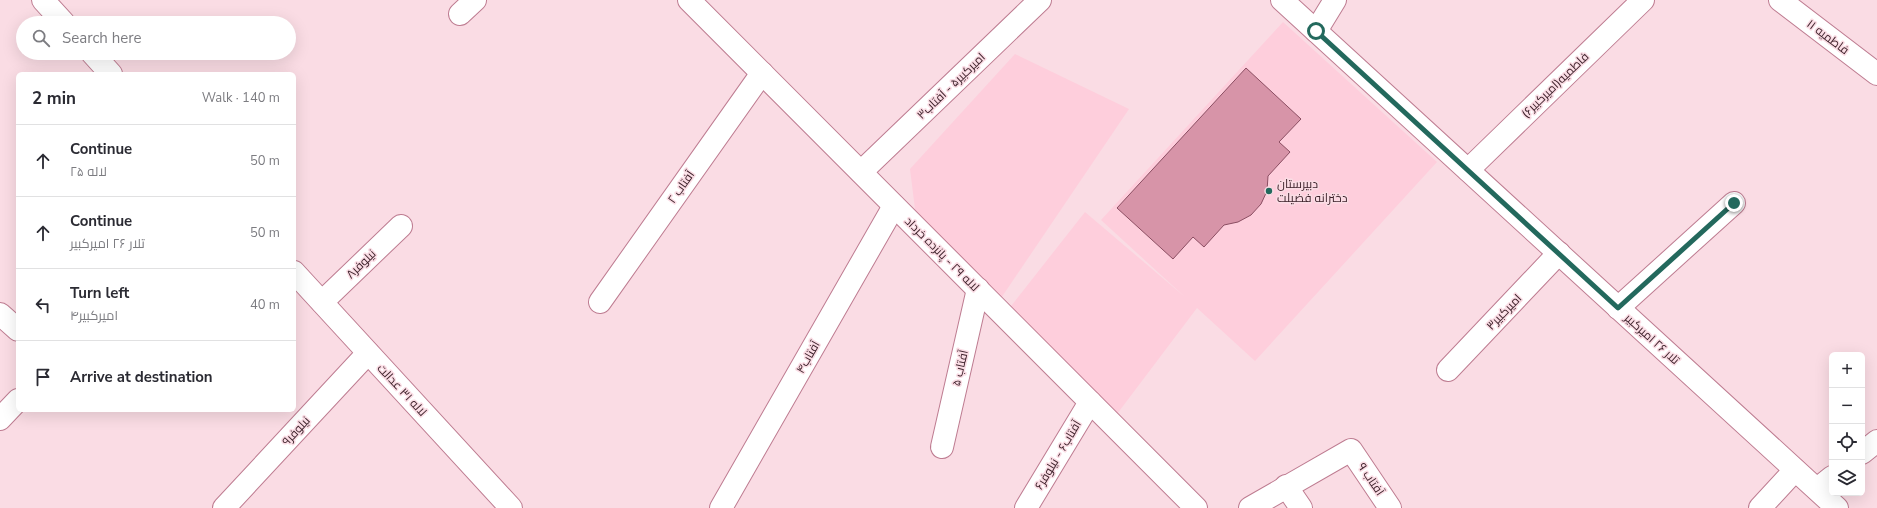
<!DOCTYPE html>
<meta charset="utf-8">
<style>
:root{--surface:#fff;--page:#f7f7f7;--text:#2b2b33;--muted:#7c7c81;--line:#e1e1e2}
body{margin:0;font-family:"Nunito Sans",Cairo,sans-serif;background:var(--page);color:var(--text)}
.controls{position:absolute;right:12px;bottom:12px;display:grid;overflow:hidden;border-radius:6px;box-shadow:0 4px 16px #0002}
.controls button{width:36px;height:36px;display:grid;place-items:center;padding:0;border:0;border-bottom:1px solid var(--line);background:var(--surface);color:var(--text);font:20px sans-serif}
.stop{position:absolute;width:12px;height:12px;margin:-9px;border:3px solid #23695d;border-radius:50%;background:#fff}
.stop.end{background:#23695d;border-color:#fff;box-shadow:0 1px 4px #0008}
.list{margin:0;padding:0;list-style:none}
h2{display:flex;justify-content:space-between;align-items:center;height:52px;margin:0;padding:0 16px;font-size:17px}
h2 small{font-size:13px;font-weight:400;color:var(--muted)}
.list li{display:grid;grid-template-columns:26px 1fr auto;gap:12px;align-items:center;box-sizing:border-box;height:72px;padding:0 16px;border-top:1px solid var(--line)}
.list b{display:block;font-size:15px;white-space:nowrap}
.list p{margin:0;font-size:13px;white-space:nowrap;color:var(--muted)}
.list em{font-size:13px;font-style:normal;color:var(--muted)}
.icon{flex:none;width:22px;height:22px;fill:none;stroke:currentColor;stroke-width:2;stroke-linecap:round;stroke-linejoin:round}
.map{position:relative;flex:none;width:1877px;height:508px;overflow:hidden}
.search{position:absolute;background:var(--surface);box-shadow:0 4px 16px #0002;left:16px;top:16px;width:280px;height:44px;display:flex;align-items:center;gap:10px;box-sizing:border-box;padding:0 14px;border-radius:22px;color:var(--muted);font-size:15px}
.panel{position:absolute;background:var(--surface);box-shadow:0 4px 16px #0002;left:16px;top:72px;width:280px;height:340px;border-radius:6px}
.map>svg:first-child{display:block}
.built{fill:#fecedc}
.building{fill:#d794a8;stroke:#8b4e62}
.lines{fill:none;stroke-linecap:round;stroke-linejoin:round}
.street-casing{stroke:#be7c91;stroke-width:24}
.secondary-casing{stroke:#be7c91;stroke-width:24}
.street{stroke:#fff;stroke-width:22}
.secondary{stroke:#fff;stroke-width:22}
.route{stroke:#23695d;stroke-width:5}
.poi-dot{fill:#23695d;stroke:#fadce4;stroke-width:1.5}
.labels{text-anchor:middle;stroke-width:3;stroke-linejoin:round;paint-order:stroke}
.street-label{font-size:12px;fill:#3e232c;stroke:#fadce4}
.poi-label{font-size:12px;fill:#3e232c;stroke:#fadce4;text-anchor:start}
</style>
<div class="map">
<svg width="1877" height="508" viewBox="0 0 1877 508">
<rect width="100%" height="100%" fill="#fadce4"/>
<!-- built -->
<g class="built">
<polygon points="1283,22 1437,162 1255,361 1197,308 1111,422 1004,315 1085,212 1185,297 1101,220"/>
<polygon points="1015,54 1129,109 991,313 918,233 910,169"/>
</g>
<!-- building -->
<polygon class="building" points="1246,68 1301,119 1279,142 1290,152 1268,176 1267,191 1261,204 1251,215 1238,222 1224,225 1204,247 1193,237 1173,259 1117,208"/>
<g class="lines">
<defs>
<g id="street">
<polyline points="43,0 64,23"/>
<polyline points="689,0 1196,508"/>
<polyline points="1780,0 1877,74"/>
<polyline points="460,14 475,0"/>
<polyline points="1316,31 1335,0"/>
<polyline points="92,53 111,74"/>
<polyline points="1468,170 1643,0"/>
<polyline points="861,172 1040,0"/>
<polyline points="294,272 511,508"/>
<polyline points="322,302 401,226"/>
<polyline points="600,302 762,73"/>
<polyline points="1618,308 1734,203"/>
<polyline points="0,314 18,330"/>
<polyline points="1448,370 1559,253"/>
<polyline points="0,419 18,400"/>
<polyline points="942,447 978,289"/>
<polyline points="1862,453 1877,441"/>
<polyline points="1286,486 1301,508"/>
<polyline points="1817,489 1832,477"/>
<polyline points="224,508 368,353"/>
<polyline points="721,508 894,206"/>
<polyline points="1026,508 1090,402"/>
<polyline points="1250,508 1351,450 1390,508"/>
<polyline points="1760,508 1795,470"/>
</g>
<polyline id="secondary" points="1282,0 1837,508"/>
</defs>
<!-- street casing -->
<use href="#street" class="street-casing"/>
<!-- secondary casing -->
<use href="#secondary" class="secondary-casing"/>
<!-- street -->
<use href="#street" class="street"/>
<!-- secondary -->
<use href="#secondary" class="secondary"/>
</g>
<g class="lines">
<!-- route -->
<polyline class="route" points="1316,31 1618,308 1734,203"/>
</g>
<!-- markers -->
<circle class="poi-dot" cx="1269" cy="191" r="4"/>
<g class="labels">
<!-- street labels -->
<g class="street-label">
<text transform="translate(1828 37) rotate(37)" y="4">فاطمیه ۱۱</text>
<text transform="translate(1555 85) rotate(-44)" y="4">فاطمیه(امیرکبیر۶)</text>
<text transform="translate(951 86) rotate(-44)" y="4">امیرکبیر۵ - آفتاب۳</text>
<text transform="translate(681 187) rotate(-55)" y="4">آفتاب ۲</text>
<text transform="translate(942 254) rotate(45)" y="4">لاله ۲۹ - پانزده خرداد</text>
<text transform="translate(361 264) rotate(-44)" y="4">نیلوفر۸</text>
<text transform="translate(1504 312) rotate(-46)" y="4">امیرکبیر۳</text>
<text transform="translate(1652 339) rotate(42)" y="4">تلار ۲۶ امیرکبیر</text>
<text transform="translate(808 357) rotate(-60)" y="4">آفتاب۴</text>
<text transform="translate(960 368) rotate(-77)" y="4">آفتاب ۵</text>
<text transform="translate(402 390) rotate(47)" y="4">لاله ۳۱ عدالت</text>
<text transform="translate(296 431) rotate(-47)" y="4">نیلوفر۹</text>
<text transform="translate(1058 455) rotate(-59)" y="4">آفتاب۶ - نیلوفر۶</text>
<text transform="translate(1371 479) rotate(56)" y="4">آفتاب ۹</text>
</g>
<!-- poi labels -->
<g class="poi-label">
<text x="1277" y="188">دبیرستان<tspan x="1277" dy="14">دخترانه فضیلت</tspan></text>
</g>
</g>
</svg>
<div class="controls">
<button>+</button>
<button>−</button>
<button><svg class="icon" aria-label="locate" viewBox="0 0 24 24"><circle cx="12" cy="12" r="6"/><path d="M12 2v4M12 18v4M2 12h4M18 12h4"/></svg></button>
<button><svg class="icon" aria-label="layers" viewBox="0 0 24 24"><path d="M12 4l9 5-9 5-9-5zM3 14l9 5 9-5"/></svg></button>
</div>
<div class="stop" style="left:1316px;top:31px"></div>
<div class="stop end" style="left:1734px;top:203px"></div>
<div class="search"><svg class="icon" aria-label="search" viewBox="0 0 24 24"><circle cx="10" cy="10" r="6"/><path d="M15 15l6 6"/></svg>Search here</div>
<section class="panel">
<h2>2 min<small>Walk · 140 m</small></h2>
<ul class="list">
<li><svg class="icon" aria-label="ahead" viewBox="0 0 24 24"><path d="M12 20V5M6 11l6-6 6 6"/></svg><div><b>Continue</b><p>لاله ۲۵</p></div><em>50 m</em></li>
<li><svg class="icon" aria-label="ahead" viewBox="0 0 24 24"><path d="M12 20V5M6 11l6-6 6 6"/></svg><div><b>Continue</b><p>تلار ۲۶ امیرکبیر</p></div><em>50 m</em></li>
<li><svg class="icon" aria-label="left" viewBox="0 0 24 24"><path d="M17 20v-9H6M10 6l-5 5 5 5"/></svg><div><b>Turn left</b><p>امیرکبیر۴</p></div><em>40 m</em></li>
<li><svg class="icon" aria-label="arrive" viewBox="0 0 24 24"><path d="M6 21V4h12l-3 4 3 4H6"/></svg><div><b>Arrive at destination</b></div></li>
</ul>
</section>
</div>
